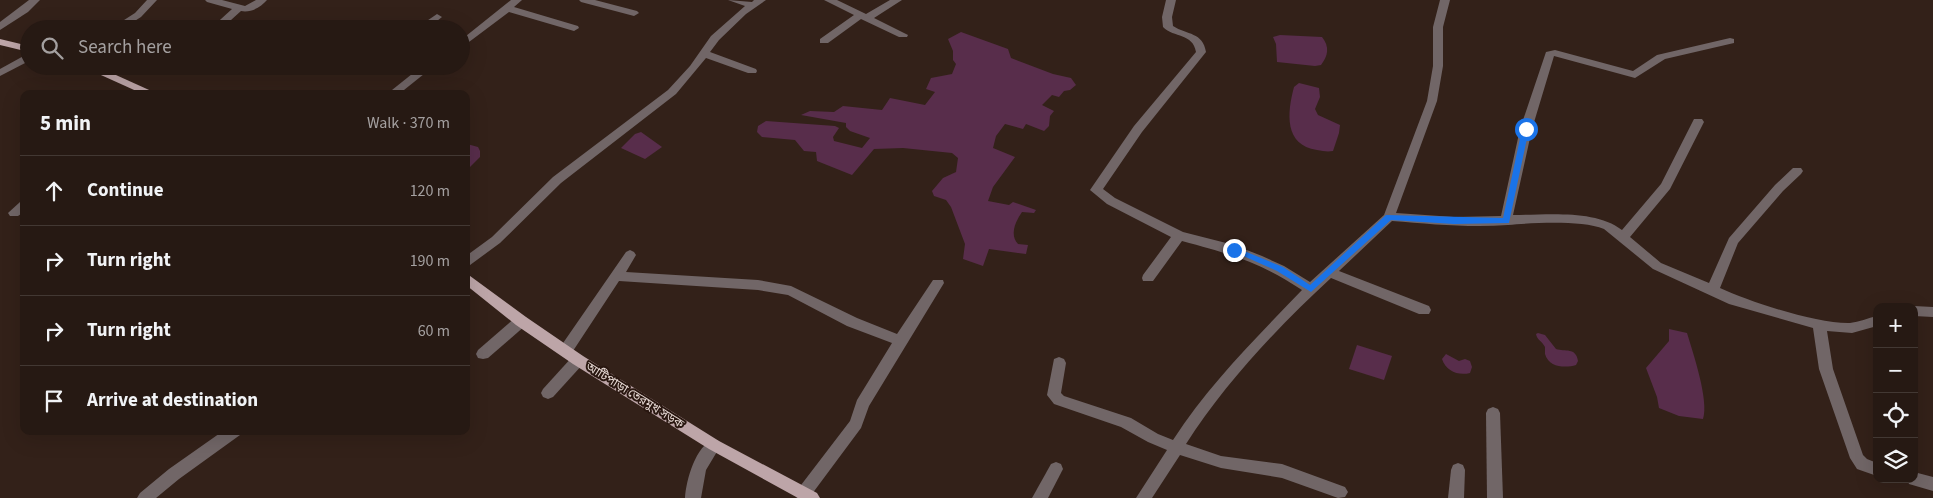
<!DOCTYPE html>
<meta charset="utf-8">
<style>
:root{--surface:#261913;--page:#2e221c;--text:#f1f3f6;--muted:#a4a0a0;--line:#423833}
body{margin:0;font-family:"Source Sans 3","Noto Sans Bengali",sans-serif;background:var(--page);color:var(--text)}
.controls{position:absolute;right:15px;bottom:15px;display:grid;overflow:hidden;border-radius:10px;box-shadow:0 5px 20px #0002}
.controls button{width:45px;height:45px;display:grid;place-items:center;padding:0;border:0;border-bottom:1px solid var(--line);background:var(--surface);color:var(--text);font:25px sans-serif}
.stop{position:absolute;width:15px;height:15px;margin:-11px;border:4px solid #1a73e8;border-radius:50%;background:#fff}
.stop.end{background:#1a73e8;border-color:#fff;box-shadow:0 1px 5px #0008}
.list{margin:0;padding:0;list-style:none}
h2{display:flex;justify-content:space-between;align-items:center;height:65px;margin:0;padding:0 20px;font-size:21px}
h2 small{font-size:16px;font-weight:400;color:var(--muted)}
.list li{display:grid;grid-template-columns:32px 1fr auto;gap:15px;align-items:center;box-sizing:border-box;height:70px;padding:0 20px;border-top:1px solid var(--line)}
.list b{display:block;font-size:19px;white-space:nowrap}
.list em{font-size:16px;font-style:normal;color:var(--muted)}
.icon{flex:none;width:28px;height:28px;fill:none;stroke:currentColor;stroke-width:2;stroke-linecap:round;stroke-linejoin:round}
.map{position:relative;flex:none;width:1933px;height:498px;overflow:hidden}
.search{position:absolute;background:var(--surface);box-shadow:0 5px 20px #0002;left:20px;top:20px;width:450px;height:55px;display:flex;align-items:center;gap:12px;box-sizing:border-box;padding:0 18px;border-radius:28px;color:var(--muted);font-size:19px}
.panel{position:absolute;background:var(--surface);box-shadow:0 5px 20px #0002;left:20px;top:90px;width:450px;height:345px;border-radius:10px}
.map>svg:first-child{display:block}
.water{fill:#582d4b}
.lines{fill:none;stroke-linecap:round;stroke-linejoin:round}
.minor{fill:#716667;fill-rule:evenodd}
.major{fill:#bda5a8;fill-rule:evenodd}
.route{fill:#1a73e8}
.labels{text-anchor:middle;stroke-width:4;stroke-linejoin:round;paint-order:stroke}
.street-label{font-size:12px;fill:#e7dad5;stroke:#291710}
</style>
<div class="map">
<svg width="1933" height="498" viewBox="0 0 1933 498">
<rect width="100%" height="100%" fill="#332119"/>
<!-- water -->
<g class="water">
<path d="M961,32l47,17 3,9 42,16 18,4 5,7 -6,5 -6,1 -5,6 -7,-2 -10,10 12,6 -4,5 -1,10 -5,5 -18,-7 -3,5 -18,-5 -9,12 -3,12 22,9 -22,30 -5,14 21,4 4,-3 23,8 -2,3 -12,-1c-6,9 -13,22 -4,32l10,1 -2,9 -37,-5 -6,17 -20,-7 2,-15 -14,-37 -5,-7 -12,-4 -2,-5 11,-13 13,-6 2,-14 -6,-5 -49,-5 -29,1 -22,26 -35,-14 -1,-9 -12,-1 -9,-11 -33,-3 -5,-5 1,-6 8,-5 69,5 4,2 -6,9 1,4 28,7 8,-10 -20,-7 -4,-4v-4l-45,-8 9,-4 24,1 9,-6 39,4 8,-12 35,7 10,-13 -9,-3 5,-11 21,-4 4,-10 -3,-4v-9l-5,-12z"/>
<path d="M1280,35l42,2c8,10 6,19 -1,28l-6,1 -38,-4 -1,-18 -3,-7z"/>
<path d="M1299,83l20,5 1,9 -5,12 3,6 22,10 -1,8 -6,18c-6,1 -10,0 -16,-1 -33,-5 -30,-37 -23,-63z"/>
<polygon points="641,132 662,147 645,159 621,148 635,134"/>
<polygon points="467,144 478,147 480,151 480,157 466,171"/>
<path d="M1669,329l18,4c6,20 22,67 16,86l-24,-3 -20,-8 -2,-11 -11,-29 23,-27z"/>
<path d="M1538,333l7,2 11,14c9,3 20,-2 22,12l-2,4c-10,3 -27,3 -31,-11 0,0 0,-7 0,-7 -3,-6 -8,-7 -9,-13z"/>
<polygon points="1357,345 1392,356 1384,380 1349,369"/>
<path d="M1446,354l13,7 6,-2 5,2 2,6 -2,6c-12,3 -24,-2 -28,-14z"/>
</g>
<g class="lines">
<!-- minor -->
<g class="minor">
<polygon points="29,0 40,0 28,12 0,30 0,22"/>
<polygon points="147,0 157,0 141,17 122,29 110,29 135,13"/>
<path d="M205,0h17l23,6 11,-6h11c-6,7 -16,13 -26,11l-20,18h-11l22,-20 -25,-7z"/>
<polygon points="511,0 522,0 514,7 578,26 579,28 574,31 509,12 461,48 461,40"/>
<polygon points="579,0 595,0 637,11 639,13 634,16 581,2"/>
<polygon points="728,0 752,2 754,0 766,0 746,14 719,40 710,52 756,69 757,71 756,73 748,73 706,58 676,94 561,183 500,243 466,268 466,256 492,237 553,177 668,90 690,66 711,36 745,6"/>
<polygon points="824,0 837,0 866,14 890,0 902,0 874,18 908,35 907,37 899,37 861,19 828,43 820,43 820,39 854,15"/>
<path d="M1166,0h10l-4,17 1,9c14,9 30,6 33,26l-64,80 -39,57 12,9 68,34 51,13 28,11 22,10 26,16 74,-67 43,-114 6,-35v-39l7,-27h10l-7,27v39l-6,35 -41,112 58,4 47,-1 19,-87 26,-77 9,-2 78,21 24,-16 73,-17 4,1v4l-69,16 -30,19 -81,-22 -22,73 -19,86c33,0 82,-6 109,15l39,-46 33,-65h8l2,3 -34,67 -40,48 31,26 48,20 20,-45 46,-53 18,-17h8l2,3 -2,3 -18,17 -45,52 -18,45c30,14 98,36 130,35 9,-1 18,-5 27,-7v10l-25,7 -25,-2 6,38 30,86 4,4 10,4v13l-20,-7 -7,-11 -31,-89 -6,-41 -84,-24 -76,-35 -49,-40c-23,-9 -71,-6 -96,-4 -38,3 -78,-1 -116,-4l-53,50 90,35 2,4 -2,4h-10l-88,-36c-53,49 -106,105 -145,166l35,12 61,8 63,23 3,5 -3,5 -7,1 -56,-20 -61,-10 -41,-13 -28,43h-16l31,-48 -19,-8 -27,-15 -67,-23 -7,-9 7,-36 5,-2 5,2 2,4 -5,30 3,3 67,22 27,16 15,6c36,-56 84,-103 129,-150 -42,-28 -72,-36 -120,-49l-29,40h-10l-1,-3 1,-3 28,-38 -64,-33 -17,-14 44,-64 62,-74c-3,-19 -22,-14 -33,-25l-1,-10z"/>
<polygon points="437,14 442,17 427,29 415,29"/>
<polygon points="29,53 29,61 0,76 0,69"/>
<polygon points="422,66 434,66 399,94 387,94"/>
<polygon points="24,201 24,212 18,216 10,216 8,213 20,202"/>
<polygon points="630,250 634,252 636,255 626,272 758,280 791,286 857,318 897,334 933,280 943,280 944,283 869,406 861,428 809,498 797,498 795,494 798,489 850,421 857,400 892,343 847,326 788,295 758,290 619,281 571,354 566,355 561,354 559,350 561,346 626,252"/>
<polygon points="1914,306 1933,307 1933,317 1914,316 1914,307 1911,307"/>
<polygon points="521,316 526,317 528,321 526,325 488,358 483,359 478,358 476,354 478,350 516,317"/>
<polygon points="578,354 583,356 585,360 583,364 553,397 548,399 543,397 541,393 543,389 573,356"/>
<polygon points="1493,407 1498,409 1500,413 1503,498 1487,498 1486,413 1488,409"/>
<polygon points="223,431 242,431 240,435 179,479 156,498 137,498 140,493 169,469"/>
<path d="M714,439l5,2 2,4 -15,25 -5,28h-16c1,-18 11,-53 29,-59z"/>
<polygon points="1056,462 1061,464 1063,469 1048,498 1032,498 1051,464"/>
<polygon points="1458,463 1463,465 1465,470 1464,498 1448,498 1451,470 1453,465"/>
<polygon points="1914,472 1933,477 1933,491 1909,484 1907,479 1914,479"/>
</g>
<!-- major -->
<g class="major">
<polygon points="0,39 29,46 29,52 0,45"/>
<polygon points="81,66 96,66 158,94 143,94"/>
<polygon points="466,273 526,317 583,356 719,441 817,493 820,498 798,498 709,449 573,364 516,325 466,285"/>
</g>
</g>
<!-- route -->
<polygon class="route" points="1526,126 1529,129 1509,223 1454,224 1391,220 1311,292 1277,271 1230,250 1234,247 1237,248 1283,267 1310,285 1386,215 1503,218 1522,129"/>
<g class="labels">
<!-- street labels -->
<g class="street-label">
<text transform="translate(635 395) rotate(32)" y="4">আটিপাড়া তেরমুখ সড়ক</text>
</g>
</g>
</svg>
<div class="controls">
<button>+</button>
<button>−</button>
<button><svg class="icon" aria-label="locate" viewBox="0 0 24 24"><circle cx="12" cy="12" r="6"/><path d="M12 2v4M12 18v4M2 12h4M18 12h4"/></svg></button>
<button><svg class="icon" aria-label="layers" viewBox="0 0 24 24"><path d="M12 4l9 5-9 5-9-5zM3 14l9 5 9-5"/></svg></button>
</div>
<div class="stop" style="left:1526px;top:129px"></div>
<div class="stop end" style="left:1234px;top:250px"></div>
<div class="search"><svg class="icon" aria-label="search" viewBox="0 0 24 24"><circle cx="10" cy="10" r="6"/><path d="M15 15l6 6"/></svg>Search here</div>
<section class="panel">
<h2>5 min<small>Walk · 370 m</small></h2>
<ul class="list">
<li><svg class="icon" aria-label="ahead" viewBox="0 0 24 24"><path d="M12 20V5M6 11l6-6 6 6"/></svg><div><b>Continue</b></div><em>120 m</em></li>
<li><svg class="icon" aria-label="right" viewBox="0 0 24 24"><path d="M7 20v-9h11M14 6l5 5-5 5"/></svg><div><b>Turn right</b></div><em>190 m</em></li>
<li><svg class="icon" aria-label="right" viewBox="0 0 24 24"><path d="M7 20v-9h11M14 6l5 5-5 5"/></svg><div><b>Turn right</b></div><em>60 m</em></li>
<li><svg class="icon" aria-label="arrive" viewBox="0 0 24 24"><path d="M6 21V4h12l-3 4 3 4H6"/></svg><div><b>Arrive at destination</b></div></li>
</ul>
</section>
</div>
